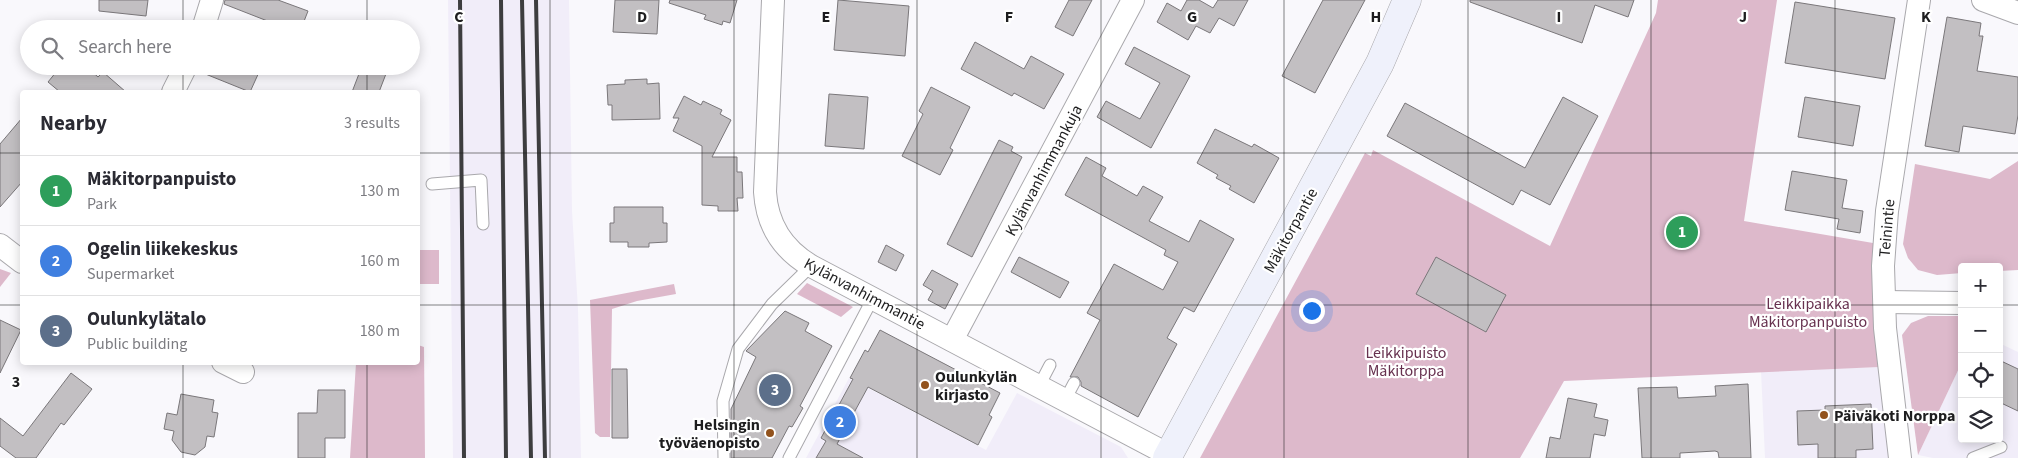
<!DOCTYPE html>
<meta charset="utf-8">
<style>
:root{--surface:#fff;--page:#f2f2f3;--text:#2b2b33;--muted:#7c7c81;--line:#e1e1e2;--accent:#92521c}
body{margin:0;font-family:"Source Sans 3",sans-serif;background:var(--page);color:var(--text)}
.controls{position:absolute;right:15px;bottom:15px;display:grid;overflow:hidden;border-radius:5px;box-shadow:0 2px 12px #0003}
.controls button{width:45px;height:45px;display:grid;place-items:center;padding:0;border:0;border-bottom:1px solid var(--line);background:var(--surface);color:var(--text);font:25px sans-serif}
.you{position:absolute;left:1311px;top:310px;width:18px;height:18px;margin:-12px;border:4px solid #fff;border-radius:50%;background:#1a73e8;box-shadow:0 0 0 8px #1a73e833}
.badge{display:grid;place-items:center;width:32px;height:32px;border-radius:50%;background:var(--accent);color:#fff;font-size:16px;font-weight:700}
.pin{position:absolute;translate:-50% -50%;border:2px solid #fff;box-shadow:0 1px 5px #0006}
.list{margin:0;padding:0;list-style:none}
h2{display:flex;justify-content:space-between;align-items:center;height:65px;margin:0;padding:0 20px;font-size:21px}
h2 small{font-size:16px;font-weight:400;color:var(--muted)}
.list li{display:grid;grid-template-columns:32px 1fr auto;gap:15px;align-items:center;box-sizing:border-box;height:70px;padding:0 20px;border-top:1px solid var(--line)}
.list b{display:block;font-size:19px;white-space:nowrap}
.list p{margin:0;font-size:16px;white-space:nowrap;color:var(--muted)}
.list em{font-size:16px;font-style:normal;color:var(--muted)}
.icon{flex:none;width:28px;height:28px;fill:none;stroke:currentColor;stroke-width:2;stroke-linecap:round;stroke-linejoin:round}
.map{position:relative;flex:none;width:2018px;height:458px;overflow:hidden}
.search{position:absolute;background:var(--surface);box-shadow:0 2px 12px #0003;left:20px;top:20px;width:400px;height:55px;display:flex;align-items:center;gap:12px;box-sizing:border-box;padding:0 18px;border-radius:28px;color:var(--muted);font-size:19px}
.panel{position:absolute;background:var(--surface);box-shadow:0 2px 12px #0003;left:20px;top:90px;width:400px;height:275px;border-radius:5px}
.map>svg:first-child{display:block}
.built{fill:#f1edf9}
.green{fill:#ddb9cb}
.building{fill:#c2bfc2;stroke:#7a777a}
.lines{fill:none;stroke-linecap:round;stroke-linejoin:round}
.lane-casing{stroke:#a9a8ac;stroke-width:13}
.street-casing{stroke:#a9a8ac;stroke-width:24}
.secondary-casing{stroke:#a9a8ac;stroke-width:29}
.lane{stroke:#fff;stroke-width:11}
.street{stroke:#fff;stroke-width:22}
.secondary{stroke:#eff1fb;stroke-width:28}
.rail{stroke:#3d3d3f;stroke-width:4}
.grid{fill:none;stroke:#1e1e1f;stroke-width:1;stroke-opacity:0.55}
.poi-dot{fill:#92521c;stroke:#fff;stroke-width:2}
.labels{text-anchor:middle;stroke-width:4.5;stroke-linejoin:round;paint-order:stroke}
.street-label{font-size:16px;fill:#1e1e1f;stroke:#fff}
.park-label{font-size:16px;fill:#67314f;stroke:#fff}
.poi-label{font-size:16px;font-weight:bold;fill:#1e1e1f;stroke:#fff;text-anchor:start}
.grid-label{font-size:16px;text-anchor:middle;font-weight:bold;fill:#1e1e1f;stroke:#fff;stroke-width:4.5;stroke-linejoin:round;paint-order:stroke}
</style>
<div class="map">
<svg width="2018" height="458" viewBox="0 0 2018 458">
<rect width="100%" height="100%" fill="#f9f8fc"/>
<!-- built -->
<g class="built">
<polygon points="448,0 569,0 572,211 578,309 581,458 453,458"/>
<polygon points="1999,343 2018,352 2018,458 1933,458 1918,455 1962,362 1962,439 1999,439"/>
<polygon points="1879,367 1890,458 1765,458 1761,371"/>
<polygon points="849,378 986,450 1017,393 1121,447 1128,458 806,458"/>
</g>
<!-- green -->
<g class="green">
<polygon points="1658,0 1777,0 1744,221 1873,243 1879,367 1564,381 1520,458 1200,458 1365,153 1371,156 1373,150 1550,246 1656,13"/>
<polygon points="2018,161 2018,270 1999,271 1999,267 1962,267 1962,273 1937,275 1918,270 1908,258 1903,244 1915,164 1990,179"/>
<rect x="418" y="250" width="21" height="34"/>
<polygon points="0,269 11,273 0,287"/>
<polygon points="807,283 853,307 841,317 797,294"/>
<polygon points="674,284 676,294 637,301 612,309 610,437 600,437 595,433 590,300"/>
<polygon points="1928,316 1962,316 1962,362 1918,455 1902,335 1911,323"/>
<polygon points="418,345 424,347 425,458 350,458 356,363 418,362"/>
</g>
<!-- building -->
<g class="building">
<polygon points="99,0 148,0 146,16 99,11"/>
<polygon points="225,0 278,0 308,11 301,29 288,29 224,4"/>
<polygon points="615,0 659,0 657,34 613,32"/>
<polygon points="670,0 737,0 730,23 723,21 722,25 704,19 706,15 669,3"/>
<polygon points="838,0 909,6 905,56 834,50"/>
<polygon points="1069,0 1092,0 1073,36 1055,27"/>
<polygon points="1187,0 1199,0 1213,8 1218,0 1248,0 1234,26 1219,18 1210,33 1196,26 1188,40 1157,22 1167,3 1181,11"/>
<polygon points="1323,0 1365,0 1315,93 1282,76"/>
<polygon points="1470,0 1634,0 1628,17 1595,5 1582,43 1470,2"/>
<polygon points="1795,2 1895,18 1885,79 1785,63"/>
<polygon points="1947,17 1981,23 1979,36 1983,36 1977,71 2018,77 2018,115 2015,134 1963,126 1959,152 1925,146"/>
<polygon points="975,42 1024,69 1031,56 1064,74 1044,109 1014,93 1012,96 961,69"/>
<polygon points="1134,47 1190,76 1151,148 1097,117 1106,101 1140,119 1160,83 1125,64"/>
<polygon points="61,66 86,66 98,77 103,72 126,92 60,92 48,82"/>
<polygon points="199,66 252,66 260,70 250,92 198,71"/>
<polygon points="362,66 389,66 379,92 352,92"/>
<polygon points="647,79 647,84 659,83 660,119 612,120 612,105 608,105 607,85 625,84 625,80"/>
<polygon points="931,87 970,107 950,148 953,150 940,175 902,156 923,114 919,111"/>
<polygon points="829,94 868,97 864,149 825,146"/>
<polygon points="684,96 701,105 703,101 722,110 720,114 731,120 712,157 737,157 737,172 742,172 743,198 737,198 738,211 718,211 718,206 702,205 702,146 673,131 679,118 673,118"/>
<polygon points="1563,97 1598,116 1550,205 1521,190 1513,205 1387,136 1405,103 1525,168"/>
<polygon points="1805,97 1860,106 1853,146 1798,137"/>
<polygon points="22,118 22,182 0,207 0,144"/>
<polygon points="1215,129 1252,147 1254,144 1279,158 1254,203 1229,189 1231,186 1216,178 1218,175 1197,163"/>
<polygon points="999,140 1013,147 1011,151 1022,157 972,257 947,244"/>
<polygon points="1086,157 1106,168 1102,176 1137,196 1143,186 1163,197 1149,221 1189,242 1200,220 1234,239 1194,312 1184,307 1167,338 1177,344 1138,417 1081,386 1081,382 1078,377 1070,377 1100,320 1087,313 1114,264 1163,290 1178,262 1164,255 1166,250 1065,195"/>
<polygon points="1792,171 1847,180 1842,208 1863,211 1860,233 1837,229 1839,219 1785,210"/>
<polygon points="614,207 663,207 663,223 667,223 667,242 649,243 649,247 628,247 628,242 610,242 610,223 614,223"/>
<polygon points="886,245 904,255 896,271 878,262"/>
<polygon points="1019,257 1069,282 1060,298 1011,272"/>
<polygon points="1436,257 1506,295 1486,332 1416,294"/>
<polygon points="932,270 958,284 945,309 928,300 933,291 923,285"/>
<polygon points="785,311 809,323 805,331 832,346 800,406 803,408 792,427 789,426 772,458 731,458 731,409 756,357 746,351"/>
<polygon points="0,320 21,330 0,373"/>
<polygon points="880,330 1000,393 989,415 992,417 978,445 868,387 837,444 863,458 816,458 826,441 821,438 853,379 850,378 865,350 868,352"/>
<polygon points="1999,360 2018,369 2018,411 1999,402"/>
<polygon points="612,369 627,369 628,438 612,438"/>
<polygon points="71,373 92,389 64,425 61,423 36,458 16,458 0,446 0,418 23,436"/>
<polygon points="1748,384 1751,458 1719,458 1718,452 1715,451 1680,453 1680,458 1642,458 1638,388 1677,387 1678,398 1716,396 1715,386"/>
<polygon points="318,390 345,390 345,438 325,438 325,458 298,458 298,413 317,413"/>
<polygon points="181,394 214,400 212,412 218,413 214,437 207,436 205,447 195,455 181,452 172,440 174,431 164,429 167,413 177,415"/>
<polygon points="1568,398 1597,404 1594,417 1608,420 1605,436 1594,434 1590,458 1546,458 1550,437 1560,439"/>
<polygon points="1871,404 1873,449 1856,450 1856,458 1818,458 1818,444 1798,445 1797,411 1825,410 1825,406"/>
</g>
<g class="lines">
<defs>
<g id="lane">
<polyline points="432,184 481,180 483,224"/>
<polyline points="1039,386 1050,365"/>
<polyline points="1065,400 1074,383"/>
<polyline points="724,458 723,401 738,349 772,304 811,266"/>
<polyline points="789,458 873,298"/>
<polyline points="1973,458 2001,447"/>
</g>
<g id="street">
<path d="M773,0l-8,192c2,32 17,57 46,74l358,189"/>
<polyline points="1983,0 2018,13"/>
<polyline points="203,29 212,0"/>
<polyline points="173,92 186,66"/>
<polyline points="0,245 22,262"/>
<polyline points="1885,302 1962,303"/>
<polyline points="952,340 1133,0"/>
<polyline points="223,362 243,372"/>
<polyline points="1900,458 1885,328 1883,266 1887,211 1919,0"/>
</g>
<polyline id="secondary" points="1167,458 1380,63 1407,0"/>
</defs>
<!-- lane casing -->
<use href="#lane" class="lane-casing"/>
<!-- street casing -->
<use href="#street" class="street-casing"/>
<!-- secondary casing -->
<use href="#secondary" class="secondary-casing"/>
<!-- lane -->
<use href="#lane" class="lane"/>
<!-- street -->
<use href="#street" class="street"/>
<!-- secondary -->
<use href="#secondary" class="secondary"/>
<!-- rail -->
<g class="rail">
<polyline points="460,0 464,458"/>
<polyline points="501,0 506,458"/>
<polyline points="522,0 531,458"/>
<polyline points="536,0 545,458"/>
</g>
</g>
<!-- grid -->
<path class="grid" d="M183,0v29M367,0v29M550,0v458M734,0v458M917,0v458M1101,0v458M1284,0v458M1468,0v458M1651,0v458M1835,0v458M183,66v26M367,66v26M0,153h22M418,153h1600M0,305h22M418,305h1544M1999,305h19M183,362v96M367,362v96"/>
<!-- markers -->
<g class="poi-dot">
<circle cx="925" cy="385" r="5"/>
<circle cx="1824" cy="415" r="5"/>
<circle cx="770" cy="433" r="5"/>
</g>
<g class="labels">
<!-- street labels -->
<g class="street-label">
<text transform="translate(1043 170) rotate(-62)" y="6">Kylänvanhimmankuja</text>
<text transform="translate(1886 228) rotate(-85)" y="6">Teinintie</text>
<text transform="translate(1290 230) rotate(-61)" y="6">Mäkitorpantie</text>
<text transform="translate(865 293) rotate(28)" y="6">Kylänvanhimmantie</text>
</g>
<!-- park labels -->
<g class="park-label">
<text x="1808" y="309">Leikkipaikka<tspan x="1808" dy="18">Mäkitorpanpuisto</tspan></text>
<text x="1406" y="358">Leikkipuisto<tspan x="1406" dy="18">Mäkitorppa</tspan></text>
</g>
<!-- poi labels -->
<g class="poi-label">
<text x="935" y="382">Oulunkylän<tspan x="935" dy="18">kirjasto</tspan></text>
<text x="1834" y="421">Päiväkoti Norppa</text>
<text x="760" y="430" text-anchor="end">Helsingin<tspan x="760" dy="18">työväenopisto</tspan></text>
</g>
</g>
<g class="grid-label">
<text x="459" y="22">C</text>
<text x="642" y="22">D</text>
<text x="826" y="22">E</text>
<text x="1009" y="22">F</text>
<text x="1192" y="22">G</text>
<text x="1376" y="22">H</text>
<text x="1559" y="22">I</text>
<text x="1743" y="22">J</text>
<text x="1926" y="22">K</text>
<text x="16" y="387">3</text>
</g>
</svg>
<div class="controls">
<button>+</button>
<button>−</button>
<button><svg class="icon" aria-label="locate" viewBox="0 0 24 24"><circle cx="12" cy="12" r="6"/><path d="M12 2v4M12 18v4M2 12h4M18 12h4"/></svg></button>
<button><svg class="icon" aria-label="layers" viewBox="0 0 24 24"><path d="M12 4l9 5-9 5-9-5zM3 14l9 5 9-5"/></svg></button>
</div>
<div class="you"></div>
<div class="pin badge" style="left:1682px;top:232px;background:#2e9e5b">1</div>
<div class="pin badge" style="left:840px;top:422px;background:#3f7fe0">2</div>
<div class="pin badge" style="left:775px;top:390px;background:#5c6f8a">3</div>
<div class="search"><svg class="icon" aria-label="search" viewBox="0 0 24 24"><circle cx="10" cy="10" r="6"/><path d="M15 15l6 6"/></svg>Search here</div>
<section class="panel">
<h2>Nearby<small>3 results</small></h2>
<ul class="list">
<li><span class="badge" style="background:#2e9e5b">1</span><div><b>Mäkitorpanpuisto</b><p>Park</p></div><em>130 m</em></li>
<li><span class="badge" style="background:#3f7fe0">2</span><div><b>Ogelin liikekeskus</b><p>Supermarket</p></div><em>160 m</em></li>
<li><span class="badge" style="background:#5c6f8a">3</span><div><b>Oulunkylätalo</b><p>Public building</p></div><em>180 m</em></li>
</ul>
</section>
</div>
